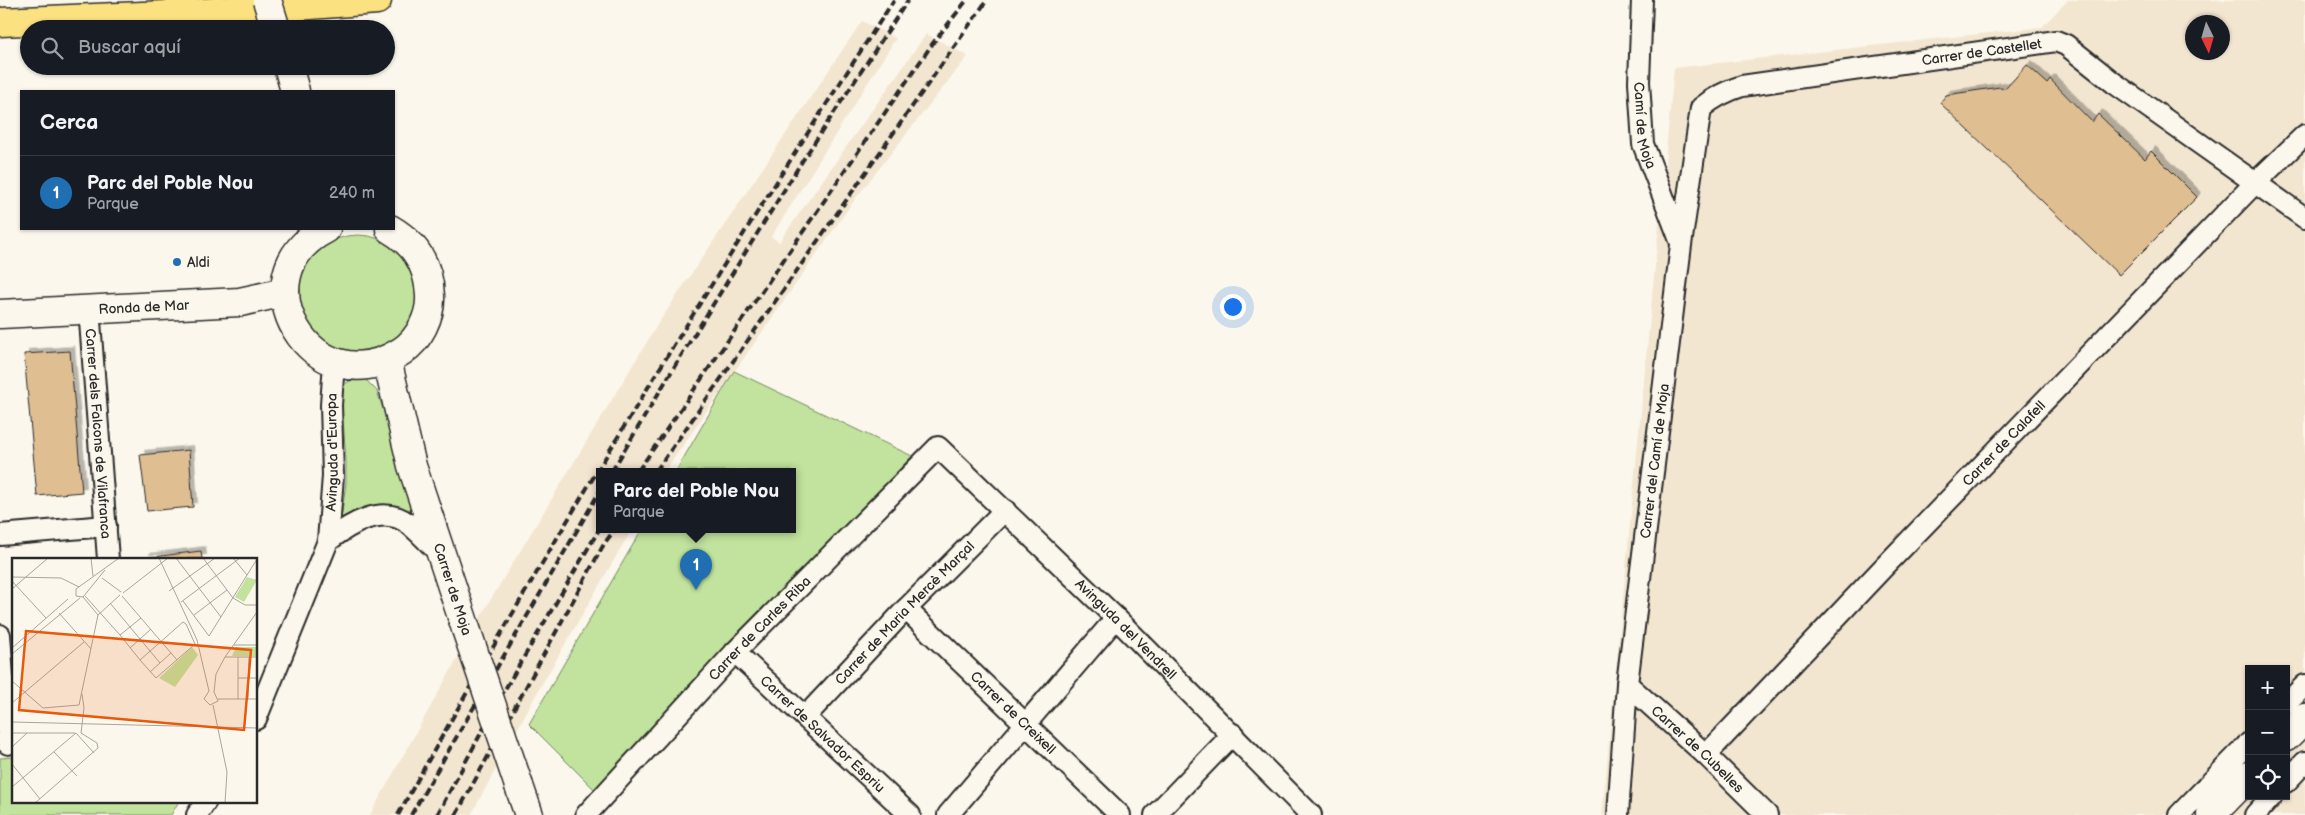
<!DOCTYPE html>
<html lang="es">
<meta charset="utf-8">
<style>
:root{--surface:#171b24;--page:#242831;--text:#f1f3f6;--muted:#9ea1a6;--line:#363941;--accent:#1f6fb2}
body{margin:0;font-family:"Balsamiq Sans",sans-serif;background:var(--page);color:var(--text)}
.controls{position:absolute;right:15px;bottom:15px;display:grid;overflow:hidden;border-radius:0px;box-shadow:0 1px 4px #0004}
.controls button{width:45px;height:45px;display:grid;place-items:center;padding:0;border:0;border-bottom:1px solid var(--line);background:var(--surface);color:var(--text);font:25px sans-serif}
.compass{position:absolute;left:2185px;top:15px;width:45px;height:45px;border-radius:50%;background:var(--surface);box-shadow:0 1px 4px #0004;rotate:175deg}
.you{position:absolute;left:1232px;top:306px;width:18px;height:18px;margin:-12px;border:4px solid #fff;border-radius:50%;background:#1a73e8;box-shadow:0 0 0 8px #1a73e833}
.badge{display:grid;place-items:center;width:32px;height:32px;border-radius:50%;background:var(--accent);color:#fff;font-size:16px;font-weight:700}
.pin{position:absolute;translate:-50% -41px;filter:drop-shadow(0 1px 2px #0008)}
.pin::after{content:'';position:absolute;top:26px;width:18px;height:15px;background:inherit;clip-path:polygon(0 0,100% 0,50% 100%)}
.popup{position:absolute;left:596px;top:468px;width:200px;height:65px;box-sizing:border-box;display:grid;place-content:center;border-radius:0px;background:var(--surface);filter:drop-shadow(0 1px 4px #0005);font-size:16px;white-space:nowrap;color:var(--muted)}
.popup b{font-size:19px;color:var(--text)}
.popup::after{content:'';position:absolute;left:50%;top:100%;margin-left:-10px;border:10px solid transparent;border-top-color:var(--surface)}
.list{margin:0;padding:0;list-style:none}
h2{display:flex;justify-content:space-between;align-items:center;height:65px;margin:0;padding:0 20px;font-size:21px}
h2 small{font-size:16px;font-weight:400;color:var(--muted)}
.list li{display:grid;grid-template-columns:32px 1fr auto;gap:15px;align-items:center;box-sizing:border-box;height:75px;padding:0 20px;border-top:1px solid var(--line)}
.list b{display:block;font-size:19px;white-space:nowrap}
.list p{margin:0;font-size:16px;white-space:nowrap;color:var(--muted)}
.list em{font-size:16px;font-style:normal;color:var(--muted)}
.icon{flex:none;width:28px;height:28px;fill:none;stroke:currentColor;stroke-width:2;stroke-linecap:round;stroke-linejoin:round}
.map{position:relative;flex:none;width:2305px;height:815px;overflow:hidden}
.search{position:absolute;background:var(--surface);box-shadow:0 1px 4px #0004;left:20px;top:20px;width:375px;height:55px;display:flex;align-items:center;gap:12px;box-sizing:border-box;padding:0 18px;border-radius:28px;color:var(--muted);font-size:19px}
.panel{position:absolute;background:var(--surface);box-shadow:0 1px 4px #0004;left:20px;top:90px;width:375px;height:140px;border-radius:0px}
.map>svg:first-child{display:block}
.built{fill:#f3e6d1;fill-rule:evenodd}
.green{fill:#c1e39d;stroke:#768764}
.building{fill:#dfbe91;stroke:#2b2b2b;filter:url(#shadow)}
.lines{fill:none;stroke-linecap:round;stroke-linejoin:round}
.street-casing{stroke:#2b2b2b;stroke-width:24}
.secondary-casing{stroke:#2b2b2b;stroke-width:31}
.highway-casing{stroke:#2b2b2b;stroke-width:31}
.street{stroke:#fbf7ec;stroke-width:20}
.secondary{stroke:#fbf7ec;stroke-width:28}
.highway{stroke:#fbe180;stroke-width:28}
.rail{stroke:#2b2b2b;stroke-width:4;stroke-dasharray:8 4;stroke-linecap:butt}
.secondary-bridge-casing{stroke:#2b2b2b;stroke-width:31;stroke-linecap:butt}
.secondary-bridge{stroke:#fbf7ec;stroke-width:28}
.poi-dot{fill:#1f6fb2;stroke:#fbf7ec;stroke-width:2}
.labels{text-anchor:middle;stroke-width:4;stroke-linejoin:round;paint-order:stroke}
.street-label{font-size:14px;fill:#2b2b2b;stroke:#fbf7ec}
.poi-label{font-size:14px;fill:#2b2b2b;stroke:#fbf7ec;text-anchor:start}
.inset-road{fill:none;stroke:#a8a59f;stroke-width:1}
.view{fill:#e8590c;fill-opacity:0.15;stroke:#e8590c;stroke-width:2.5}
.inset-edge{fill:none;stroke:#2b2b2b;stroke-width:2.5}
</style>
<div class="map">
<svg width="2305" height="815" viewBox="0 0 2305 815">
<defs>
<filter id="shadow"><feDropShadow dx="4.5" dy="-4.5" stdDeviation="0" flood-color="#0004"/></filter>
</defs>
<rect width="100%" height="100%" fill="#fbf7ec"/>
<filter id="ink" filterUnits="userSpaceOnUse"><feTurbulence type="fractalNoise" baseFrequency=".02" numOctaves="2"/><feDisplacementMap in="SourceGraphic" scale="10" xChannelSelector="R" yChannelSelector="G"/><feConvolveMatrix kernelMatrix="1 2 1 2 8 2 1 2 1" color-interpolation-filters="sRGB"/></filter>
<g filter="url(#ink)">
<!-- built -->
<g class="built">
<path d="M2068,0h237v815h-703l72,-747 368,-41zM2192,22h30v30h-30zM2249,669h37v127h-37z"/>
<polygon points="862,21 896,38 771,237 779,242 926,34 968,56 855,199 665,471 600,471 600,529 632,529 538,691 471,815 370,815 485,609 659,322"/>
</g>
<!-- green -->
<g class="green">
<circle cx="358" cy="294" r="59"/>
<polygon points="734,371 912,456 597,792 529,724 642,529 792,529 792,471 676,471"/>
<polygon points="356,377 365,379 377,391 419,518 340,526 346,483 346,460 341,392 345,384"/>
<polygon points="14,757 14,801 179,801 171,815 0,815 0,758"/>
</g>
<!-- building -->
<g class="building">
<polygon points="2027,65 2047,83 2050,79 2092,122 2098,114 2145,159 2151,151 2197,197 2119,275 1940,103 1946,95 2000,87 2006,88"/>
<polygon points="70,351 82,492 37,496 24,354"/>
<polygon points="189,450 193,507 147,511 140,455"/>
<polygon points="201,551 202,559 145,559 145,558"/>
</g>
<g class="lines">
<defs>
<g id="street">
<path id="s1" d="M1642,0l-3,82 4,62 38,99"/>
<path id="s2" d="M89,308l19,251"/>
<polyline points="0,535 106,526"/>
<path d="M328,541c21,-16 54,-38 81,-17 11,9 21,20 31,30"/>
<path id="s3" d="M906,609l214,206"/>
<polyline points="0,635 8,744"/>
<path id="s4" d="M735,652l175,163"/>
<path id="s5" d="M1627,684l79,71 61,60"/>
<polyline points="2286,704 2305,685"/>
<path id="s6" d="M805,717l101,-108 99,-99"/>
<path id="s7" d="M256,719l72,-178 5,-65 -2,-71 3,-43"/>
<path id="s8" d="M1706,755l175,-185 375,-388 49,-47"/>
<polyline points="2286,782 2305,762"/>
<polyline points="197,815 206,801"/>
<path id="s9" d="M586,815l149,-163 203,-205 178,171 195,197"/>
<polyline points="948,815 1116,618"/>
<polyline points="1155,815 1233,734"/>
<path id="s10" d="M1618,815l9,-131 54,-439 20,-137c13,-11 25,-17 41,-22l314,-45 10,4 48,38 191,135"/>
<polyline points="2179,815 2249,743"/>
<polyline points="2255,815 2272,796"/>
</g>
<g id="secondary">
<polyline points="288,66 295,91"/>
<path d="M326,229c-91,46 -14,181 76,122 17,-11 29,-35 28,-55 -1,-30 -14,-52 -40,-67"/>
<path id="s11" d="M0,314l240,-12 45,-10"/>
<polyline points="387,360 412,466 466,629"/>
<polyline points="2286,737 2305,718"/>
<polyline points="519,786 529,815"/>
<polyline points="2211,815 2249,776"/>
</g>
<polyline id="highway" points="0,22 189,14 377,0"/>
</defs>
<!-- street casing -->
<use href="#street" class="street-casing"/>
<!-- secondary casing -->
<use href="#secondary" class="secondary-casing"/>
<!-- highway casing -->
<use href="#highway" class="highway-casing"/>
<!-- street -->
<use href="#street" class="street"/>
<!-- secondary -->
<use href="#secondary" class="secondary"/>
<!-- highway -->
<use href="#highway" class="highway"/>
<!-- rail -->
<g class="rail">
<polyline points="612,471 676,364 801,163 908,0"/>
<polyline points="638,471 933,43 967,0"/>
<polyline points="656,471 987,0"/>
<path d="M398,815c154,-278 322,-549 496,-815"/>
<polyline points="411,815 600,491"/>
<polyline points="437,815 501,696 600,528"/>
<polyline points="456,815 604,544 615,529"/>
</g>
<defs>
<g id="secondary-bridge">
<polyline points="267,0 276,29"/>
<polyline points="466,629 519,786"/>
</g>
</defs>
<!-- secondary-bridge casing -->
<use href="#secondary-bridge" class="secondary-bridge-casing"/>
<!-- secondary-bridge -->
<use href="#secondary-bridge" class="secondary-bridge"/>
</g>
</g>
<!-- markers -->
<circle class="poi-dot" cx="177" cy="262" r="5"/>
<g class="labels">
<!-- street labels -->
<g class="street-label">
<text dy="5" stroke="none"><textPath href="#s10" startOffset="1001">Carrer de Castellet</textPath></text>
<text dy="5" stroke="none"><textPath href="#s1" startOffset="126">Camí de Moja</textPath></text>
<text dy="5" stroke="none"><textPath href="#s11" startOffset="144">Ronda de Mar</textPath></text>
<text dy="5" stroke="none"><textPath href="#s2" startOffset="126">Carrer dels Falcons de Vilafranca</textPath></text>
<text dy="5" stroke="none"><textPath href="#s8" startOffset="431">Carrer de Calafell</textPath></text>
<text dy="5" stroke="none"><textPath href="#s7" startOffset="281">Avinguda d'Europa</textPath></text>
<text dy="5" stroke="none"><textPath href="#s10" startOffset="356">Carrer del Camí de Moja</textPath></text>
<text transform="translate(453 589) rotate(72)" y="5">Carrer de Moja</text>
<text dy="5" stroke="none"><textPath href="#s6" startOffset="144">Carrer de Maria Mercè Marçal</textPath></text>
<text dy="5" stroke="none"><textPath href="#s9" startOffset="255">Carrer de Carles Riba</textPath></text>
<text dy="5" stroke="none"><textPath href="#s9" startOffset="771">Avinguda del Vendrell</textPath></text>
<text dy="5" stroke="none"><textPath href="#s3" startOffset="149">Carrer de Creixell</textPath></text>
<text dy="5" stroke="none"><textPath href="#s4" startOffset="120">Carrer de Salvador Espriu</textPath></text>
<text dy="5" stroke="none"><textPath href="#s5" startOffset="96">Carrer de Cubelles</textPath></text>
</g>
<!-- poi labels -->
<g class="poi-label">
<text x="187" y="267">Aldi</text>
</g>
</g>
<!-- overview -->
<g transform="translate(12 558)">
<rect width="245" height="245" fill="#fbf7ec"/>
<path d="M235,19l10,3 -13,22 -9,-5zM180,89l6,8 -23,32 -16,-9zM224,89h21v9h-25z" fill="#c1e39d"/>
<path class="inset-road" d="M79,0l2,18M147,0l38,82 12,51M164,0l45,59M191,0l30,40 12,7h12M221,0l14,17M0,19l49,1 18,9M90,20l19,14M0,23l34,37M0,31l36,-31M157,33l46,-33M111,35l45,-35M73,38l35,39 20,25 16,18 39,-34 -9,-20 -3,-2 -43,38M110,38l55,64M71,39l-7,-1v-7l43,-31M71,39l22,-27M71,39l15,18M171,43l26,35 48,-77M169,44l59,-44M98,45l50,60M47,55l32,36M182,57l33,-25M108,77l21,-17M222,87h23M0,90l56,-49M118,90l21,-19M0,96l68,-56M213,99h32M138,114l21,-19M226,120h19M0,123l31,27 36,-3 19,-90 22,-20M197,133l-5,8 6,6 8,-4 -4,-9M202,134l2,-18 9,-17 32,-45M206,141h39M226,141v-42M236,141l1,-42M0,145l72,-61M201,147l14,67 -2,31M0,164l245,6M0,175h63M64,175l18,20M0,189l15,-14M42,194l23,24M0,206l28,35M0,229l64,-54M23,245l63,-55 -1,-5 -16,-10 3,-25 -2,-14"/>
<path class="view" d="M14,73l225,19 -7,80 -225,-20z"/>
<rect width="245" height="245" class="inset-edge"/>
</g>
</svg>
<div class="controls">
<button>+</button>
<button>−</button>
<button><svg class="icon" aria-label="locate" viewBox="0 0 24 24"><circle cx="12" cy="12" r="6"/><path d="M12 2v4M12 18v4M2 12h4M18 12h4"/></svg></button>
</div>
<svg class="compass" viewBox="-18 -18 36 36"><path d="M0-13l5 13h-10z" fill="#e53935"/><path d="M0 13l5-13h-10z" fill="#9ea1a6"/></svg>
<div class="you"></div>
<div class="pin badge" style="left:696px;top:590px">1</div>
<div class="popup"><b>Parc del Poble Nou</b>Parque</div>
<div class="search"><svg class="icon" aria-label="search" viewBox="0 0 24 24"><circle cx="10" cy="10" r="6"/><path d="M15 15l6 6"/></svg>Buscar aquí</div>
<section class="panel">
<h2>Cerca<small></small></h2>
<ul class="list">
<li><span class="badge">1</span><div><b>Parc del Poble Nou</b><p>Parque</p></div><em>240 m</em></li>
</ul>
</section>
</div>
